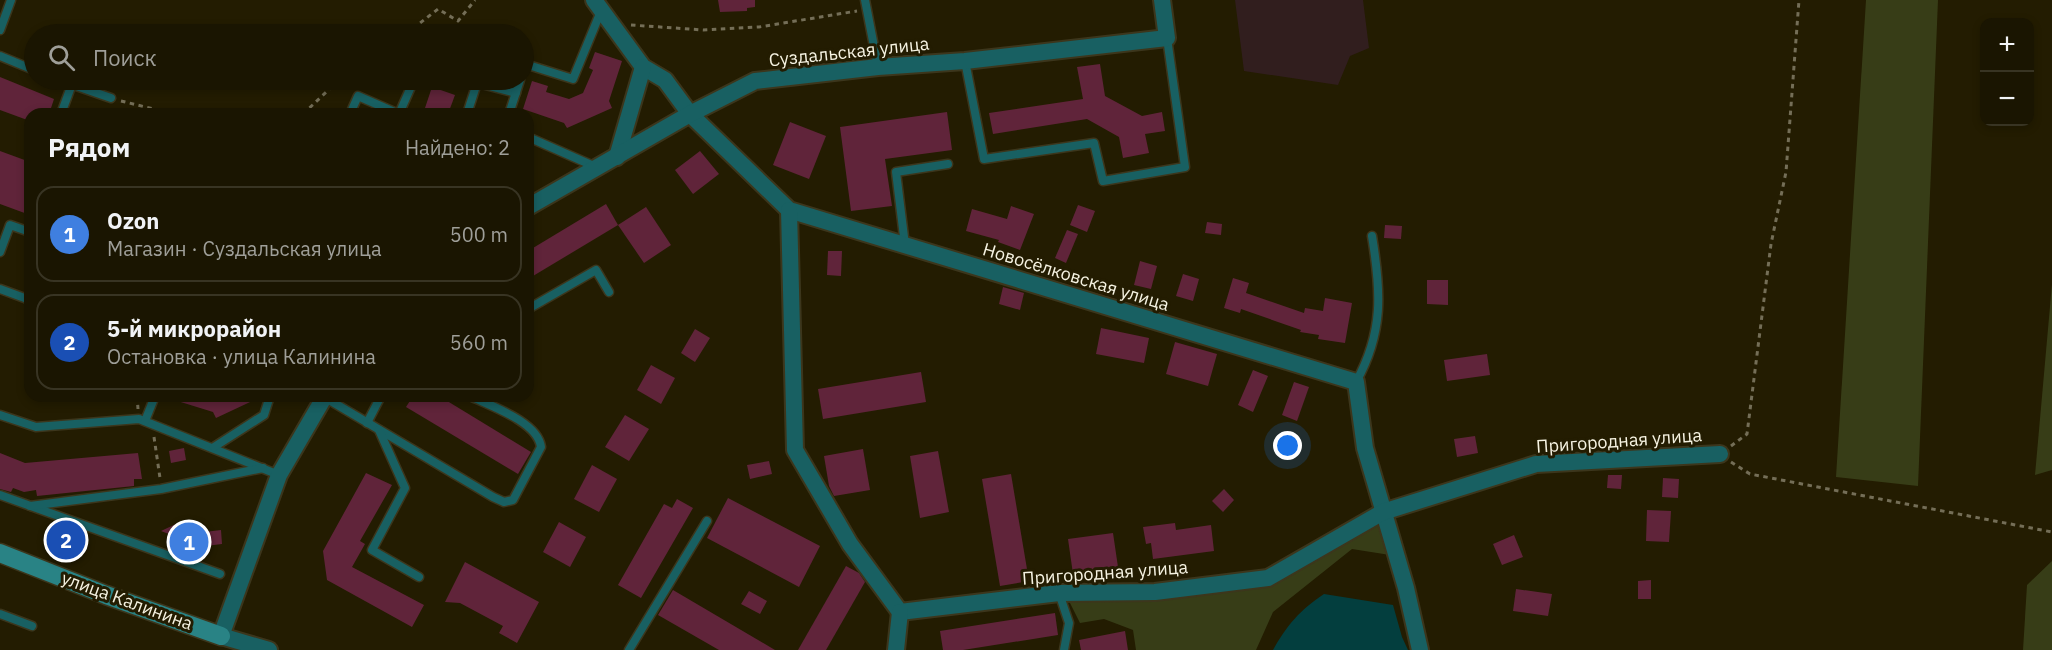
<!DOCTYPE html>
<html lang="ru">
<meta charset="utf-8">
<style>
:root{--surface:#1a1501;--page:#272210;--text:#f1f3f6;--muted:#9f9f99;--line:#383423;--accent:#a7c81f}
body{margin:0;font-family:"IBM Plex Sans",sans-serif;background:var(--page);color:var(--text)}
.controls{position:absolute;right:18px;top:18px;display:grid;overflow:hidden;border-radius:12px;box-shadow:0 3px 9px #0003}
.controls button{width:54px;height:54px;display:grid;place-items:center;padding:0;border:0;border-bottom:2px solid var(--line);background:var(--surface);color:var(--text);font:30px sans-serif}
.you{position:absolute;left:1288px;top:446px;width:21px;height:21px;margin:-15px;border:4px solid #fff;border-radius:50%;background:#1a73e8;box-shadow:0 0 0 9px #1a73e833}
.badge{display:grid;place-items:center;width:39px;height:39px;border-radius:50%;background:var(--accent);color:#fff;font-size:20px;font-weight:700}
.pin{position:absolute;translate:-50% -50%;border:3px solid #fff;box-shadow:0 2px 6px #0006}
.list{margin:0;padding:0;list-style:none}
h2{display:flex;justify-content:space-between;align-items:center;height:78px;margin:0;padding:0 24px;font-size:26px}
h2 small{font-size:20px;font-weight:400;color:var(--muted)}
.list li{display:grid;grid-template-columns:39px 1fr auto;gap:18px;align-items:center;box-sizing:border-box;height:96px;margin:0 12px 12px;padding:0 12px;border:2px solid var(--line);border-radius:18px}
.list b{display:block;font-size:22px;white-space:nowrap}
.list p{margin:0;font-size:20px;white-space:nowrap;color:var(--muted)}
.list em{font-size:20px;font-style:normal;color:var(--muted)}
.icon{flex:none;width:33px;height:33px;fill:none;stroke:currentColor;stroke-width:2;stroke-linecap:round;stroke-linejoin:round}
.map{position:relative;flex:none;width:2052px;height:650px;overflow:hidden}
.search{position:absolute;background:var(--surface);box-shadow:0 3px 9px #0003;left:24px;top:24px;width:510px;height:66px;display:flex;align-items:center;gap:15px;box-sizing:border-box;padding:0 21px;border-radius:33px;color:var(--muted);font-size:22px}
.panel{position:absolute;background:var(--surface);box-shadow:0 3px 9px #0003;left:24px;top:108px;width:510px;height:294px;border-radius:18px}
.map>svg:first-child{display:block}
.industrial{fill:#311e1e}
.green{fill:#373d17}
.water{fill:#033e3e}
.building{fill:#60243a}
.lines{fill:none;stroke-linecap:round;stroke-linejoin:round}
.lane-casing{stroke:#3c361c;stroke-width:11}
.street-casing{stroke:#3c361c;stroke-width:20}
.secondary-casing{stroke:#3c361c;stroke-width:21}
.path{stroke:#746e57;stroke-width:3;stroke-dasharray:4.5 4.5;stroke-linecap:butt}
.lane{stroke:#186062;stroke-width:8}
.street{stroke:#186062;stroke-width:16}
.secondary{stroke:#298385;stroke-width:18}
.labels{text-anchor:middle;stroke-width:6;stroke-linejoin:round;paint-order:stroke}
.street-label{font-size:18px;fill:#f6f3e2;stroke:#231c01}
</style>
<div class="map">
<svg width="2052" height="650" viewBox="0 0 2052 650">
<rect width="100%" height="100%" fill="#231c01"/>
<!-- industrial -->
<polygon class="industrial" points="1235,0 1363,0 1369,48 1350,56 1338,85 1244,71"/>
<!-- green -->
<g class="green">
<polygon points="1866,0 1938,0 1918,486 1836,477"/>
<polygon points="2052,284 2052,470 2035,475"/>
<polygon points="1379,525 1390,555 1352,549 1273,612 1256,650 1136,650 1133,630 1104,619 1080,623 1069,601 1261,585 1359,530"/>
<polygon points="2052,561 2052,650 2023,650 2027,585"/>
</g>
<!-- water -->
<path class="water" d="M1324,594l69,11 9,32 6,13h-135c14,-25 27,-40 51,-56z"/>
<!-- building -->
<g class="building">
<polygon points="718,0 755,0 755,7 747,8 747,11 720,12"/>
<polygon points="595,52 622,61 609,101 612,108 567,128 564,123 523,109 532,81 548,86 546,92 569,99 583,93 593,70 589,68"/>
<polygon points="1100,64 1105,96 1142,116 1162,112 1165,131 1145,134 1149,153 1123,158 1119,137 1087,119 993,134 989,113 1083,99 1077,67"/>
<polygon points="0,77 54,99 49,114 30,114 30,121 0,110"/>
<polygon points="432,87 455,95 448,114 423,114"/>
<polygon points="947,112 952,150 885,159 892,206 851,211 840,127"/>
<polygon points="790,122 826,136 809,179 773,165"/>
<polygon points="0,151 30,162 30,215 0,204"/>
<polygon points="700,151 719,174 693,194 675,170"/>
<polygon points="606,204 618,225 528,279 528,251"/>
<polygon points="1078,205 1095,211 1087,232 1070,225"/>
<polygon points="1011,206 1034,214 1020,250 998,242 999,240 966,231 972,209 1007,219"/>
<polygon points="646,207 671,245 644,263 618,225"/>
<polygon points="1207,222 1222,224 1221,235 1205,233"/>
<polygon points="1385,225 1402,226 1401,239 1384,238"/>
<polygon points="1067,230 1078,234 1066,263 1055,258"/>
<polygon points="828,251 842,251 841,276 827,275"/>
<polygon points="1140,261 1157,266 1151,289 1134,285"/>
<polygon points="1183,274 1199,279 1193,301 1176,296"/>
<polygon points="1233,278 1249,283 1246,293 1304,313 1305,308 1323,311 1325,298 1352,303 1345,343 1318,339 1319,335 1300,332 1301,330 1241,309 1240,313 1224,308"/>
<polygon points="1427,280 1448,280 1448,305 1427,304"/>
<polygon points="1003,287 1024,293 1020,310 999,304"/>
<polygon points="1101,328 1149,338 1144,363 1096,354"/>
<polygon points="695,329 710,338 695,362 681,353"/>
<polygon points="1175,342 1217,354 1208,386 1166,374"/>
<polygon points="1487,354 1490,375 1447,381 1444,360"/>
<polygon points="651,365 675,378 661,404 637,390"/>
<polygon points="1253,370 1268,376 1253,412 1238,405"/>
<polygon points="921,372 926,402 823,419 818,389"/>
<polygon points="1294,382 1309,387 1297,421 1282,415"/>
<polygon points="171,396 263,396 216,418 213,412 171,399"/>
<polygon points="413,396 439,396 531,452 518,474 406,407"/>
<polygon points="625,415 649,429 629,461 605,447"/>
<polygon points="1475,436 1478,453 1457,457 1454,439"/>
<polygon points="184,448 186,460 171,463 169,451"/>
<polygon points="863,449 870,490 834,496 829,486 824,456"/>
<polygon points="938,451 949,512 920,518 910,456"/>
<polygon points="0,453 25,463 138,453 142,479 134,479 134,486 37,496 36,490 24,492 13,488 11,492 0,489"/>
<polygon points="769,461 772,474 750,479 747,465"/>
<polygon points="592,465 617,479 599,512 574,499"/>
<polygon points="366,473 392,485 360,541 365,544 352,567 424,605 412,627 327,580 323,551"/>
<polygon points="1011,474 1029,581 1000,586 982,479"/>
<polygon points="1608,475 1622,475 1621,489 1607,488"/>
<polygon points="1663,478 1679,479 1678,498 1662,497"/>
<polygon points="1224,489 1234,500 1223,512 1212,501"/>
<polygon points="728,498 820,546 799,587 707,538"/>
<polygon points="677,499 693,508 641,598 618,585 664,504 672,508"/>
<polygon points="1647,510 1671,511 1669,542 1646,541"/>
<polygon points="559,522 586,537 570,567 543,552"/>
<polygon points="178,523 190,526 196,533 221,530 222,544 181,549 179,538 161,531"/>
<polygon points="1175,523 1176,530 1211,525 1214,551 1153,559 1151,543 1146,544 1143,527"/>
<polygon points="1113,533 1118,567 1073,574 1068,539"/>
<polygon points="1514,535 1523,557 1502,565 1493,544"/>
<polygon points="465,562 539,602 517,643 499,633 503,626 460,603 445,602"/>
<polygon points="846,566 859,573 865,582 826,650 798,650"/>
<polygon points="1651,580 1651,599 1638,599 1638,581"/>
<polygon points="1516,589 1552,594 1548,616 1513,611"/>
<polygon points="673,590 775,650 719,650 658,615"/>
<polygon points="749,591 767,601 760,614 741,604"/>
<polygon points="1055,613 1058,635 963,650 943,650 940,631"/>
<polygon points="1125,631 1128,650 1081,650 1079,640"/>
</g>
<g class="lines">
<defs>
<g id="lane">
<polyline points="865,0 878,67"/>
<polyline points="0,30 11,0"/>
<polyline points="0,56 34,70"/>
<polyline points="965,61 984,159 1094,143 1103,181 1185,167 1167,38"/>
<polyline points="524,68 525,64 573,79 601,11"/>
<polyline points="59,80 111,98"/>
<polyline points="466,80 516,93"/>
<polyline points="61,114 72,84"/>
<polyline points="350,114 358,96 399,114"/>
<polyline points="399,114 414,80"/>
<polyline points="467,114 477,83"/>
<polyline points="509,114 520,80"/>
<polyline points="528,137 596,167"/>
<polyline points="905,245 896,172 948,164"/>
<polyline points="0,252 10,225 30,232"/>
<polyline points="0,289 30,300"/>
<polyline points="528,309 596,270 609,292"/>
<path d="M1356,382c28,-50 25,-91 16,-146"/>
<path d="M324,397l169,100 11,5 9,-2 28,-53c-3,-25 -50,-41 -71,-51"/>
<polyline points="0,415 36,427 139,419 279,475"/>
<polyline points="145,421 155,396"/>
<polyline points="367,423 381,396"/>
<polyline points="379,430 405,488 372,550 419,577"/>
<polyline points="214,447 264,415 270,396"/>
<polyline points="0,495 220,574"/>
<polyline points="30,506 161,489 263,468"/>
<polyline points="1059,593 1069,623 1064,650"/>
<polyline points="0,614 32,626"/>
<polyline points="629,650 707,521"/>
</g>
<g id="street">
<polyline points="594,0 643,67 665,80 690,114 789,210 1356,382 1365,448 1406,588 1420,650"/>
<polyline points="617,157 643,67"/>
<polyline points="528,207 690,114 755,81 878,67 965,61 1167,38 1162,0"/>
<polyline points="789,210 795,450 850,544 900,612 1059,593 1155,592 1268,578 1383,512 1536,464 1720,454"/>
<polyline points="269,650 221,636 279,475 325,396"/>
<polyline points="896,650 900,612"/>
</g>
<polyline id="secondary" points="0,553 106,595 221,636"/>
</defs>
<!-- lane casing -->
<use href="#lane" class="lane-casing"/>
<!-- street casing -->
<use href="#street" class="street-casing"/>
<!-- secondary casing -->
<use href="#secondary" class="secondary-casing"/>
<!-- path -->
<g class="path">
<polyline points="631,25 703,30 759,27 857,11"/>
<polyline points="406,34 438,9 458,21 475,0"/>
<polyline points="121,101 174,114"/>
<polyline points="303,114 339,80"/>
<polyline points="137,396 138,409"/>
<polyline points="154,437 160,478"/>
<polyline points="1731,446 1747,434 1771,244 1786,172 1799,0"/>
<polyline points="1731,462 1750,474 2052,532"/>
</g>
<!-- lane -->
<use href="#lane" class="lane"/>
<!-- street -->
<use href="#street" class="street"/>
<!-- secondary -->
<use href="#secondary" class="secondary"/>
</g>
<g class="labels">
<!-- street labels -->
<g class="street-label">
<text transform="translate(849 52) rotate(-6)" y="6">Суздальская улица</text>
<text transform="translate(1076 277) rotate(17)" y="6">Новосёлковская улица</text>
<text transform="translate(1619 441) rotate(-4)" y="6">Пригородная улица</text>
<text transform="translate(1105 573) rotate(-4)" y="6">Пригородная улица</text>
<text transform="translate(127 601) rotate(20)" y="6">улица Калинина</text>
</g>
</g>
</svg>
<div class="controls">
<button>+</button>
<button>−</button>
</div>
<div class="you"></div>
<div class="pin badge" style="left:189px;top:542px;background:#3f7fe0">1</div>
<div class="pin badge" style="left:66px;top:540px;background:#1a4fb4">2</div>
<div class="search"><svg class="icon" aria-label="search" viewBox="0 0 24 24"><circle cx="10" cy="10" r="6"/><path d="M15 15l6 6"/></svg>Поиск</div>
<section class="panel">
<h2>Рядом<small>Найдено: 2</small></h2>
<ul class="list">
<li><span class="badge" style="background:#3f7fe0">1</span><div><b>Ozon</b><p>Магазин · Суздальская улица</p></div><em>500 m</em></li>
<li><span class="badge" style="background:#1a4fb4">2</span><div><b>5-й микрорайон</b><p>Остановка · улица Калинина</p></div><em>560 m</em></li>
</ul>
</section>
</div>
